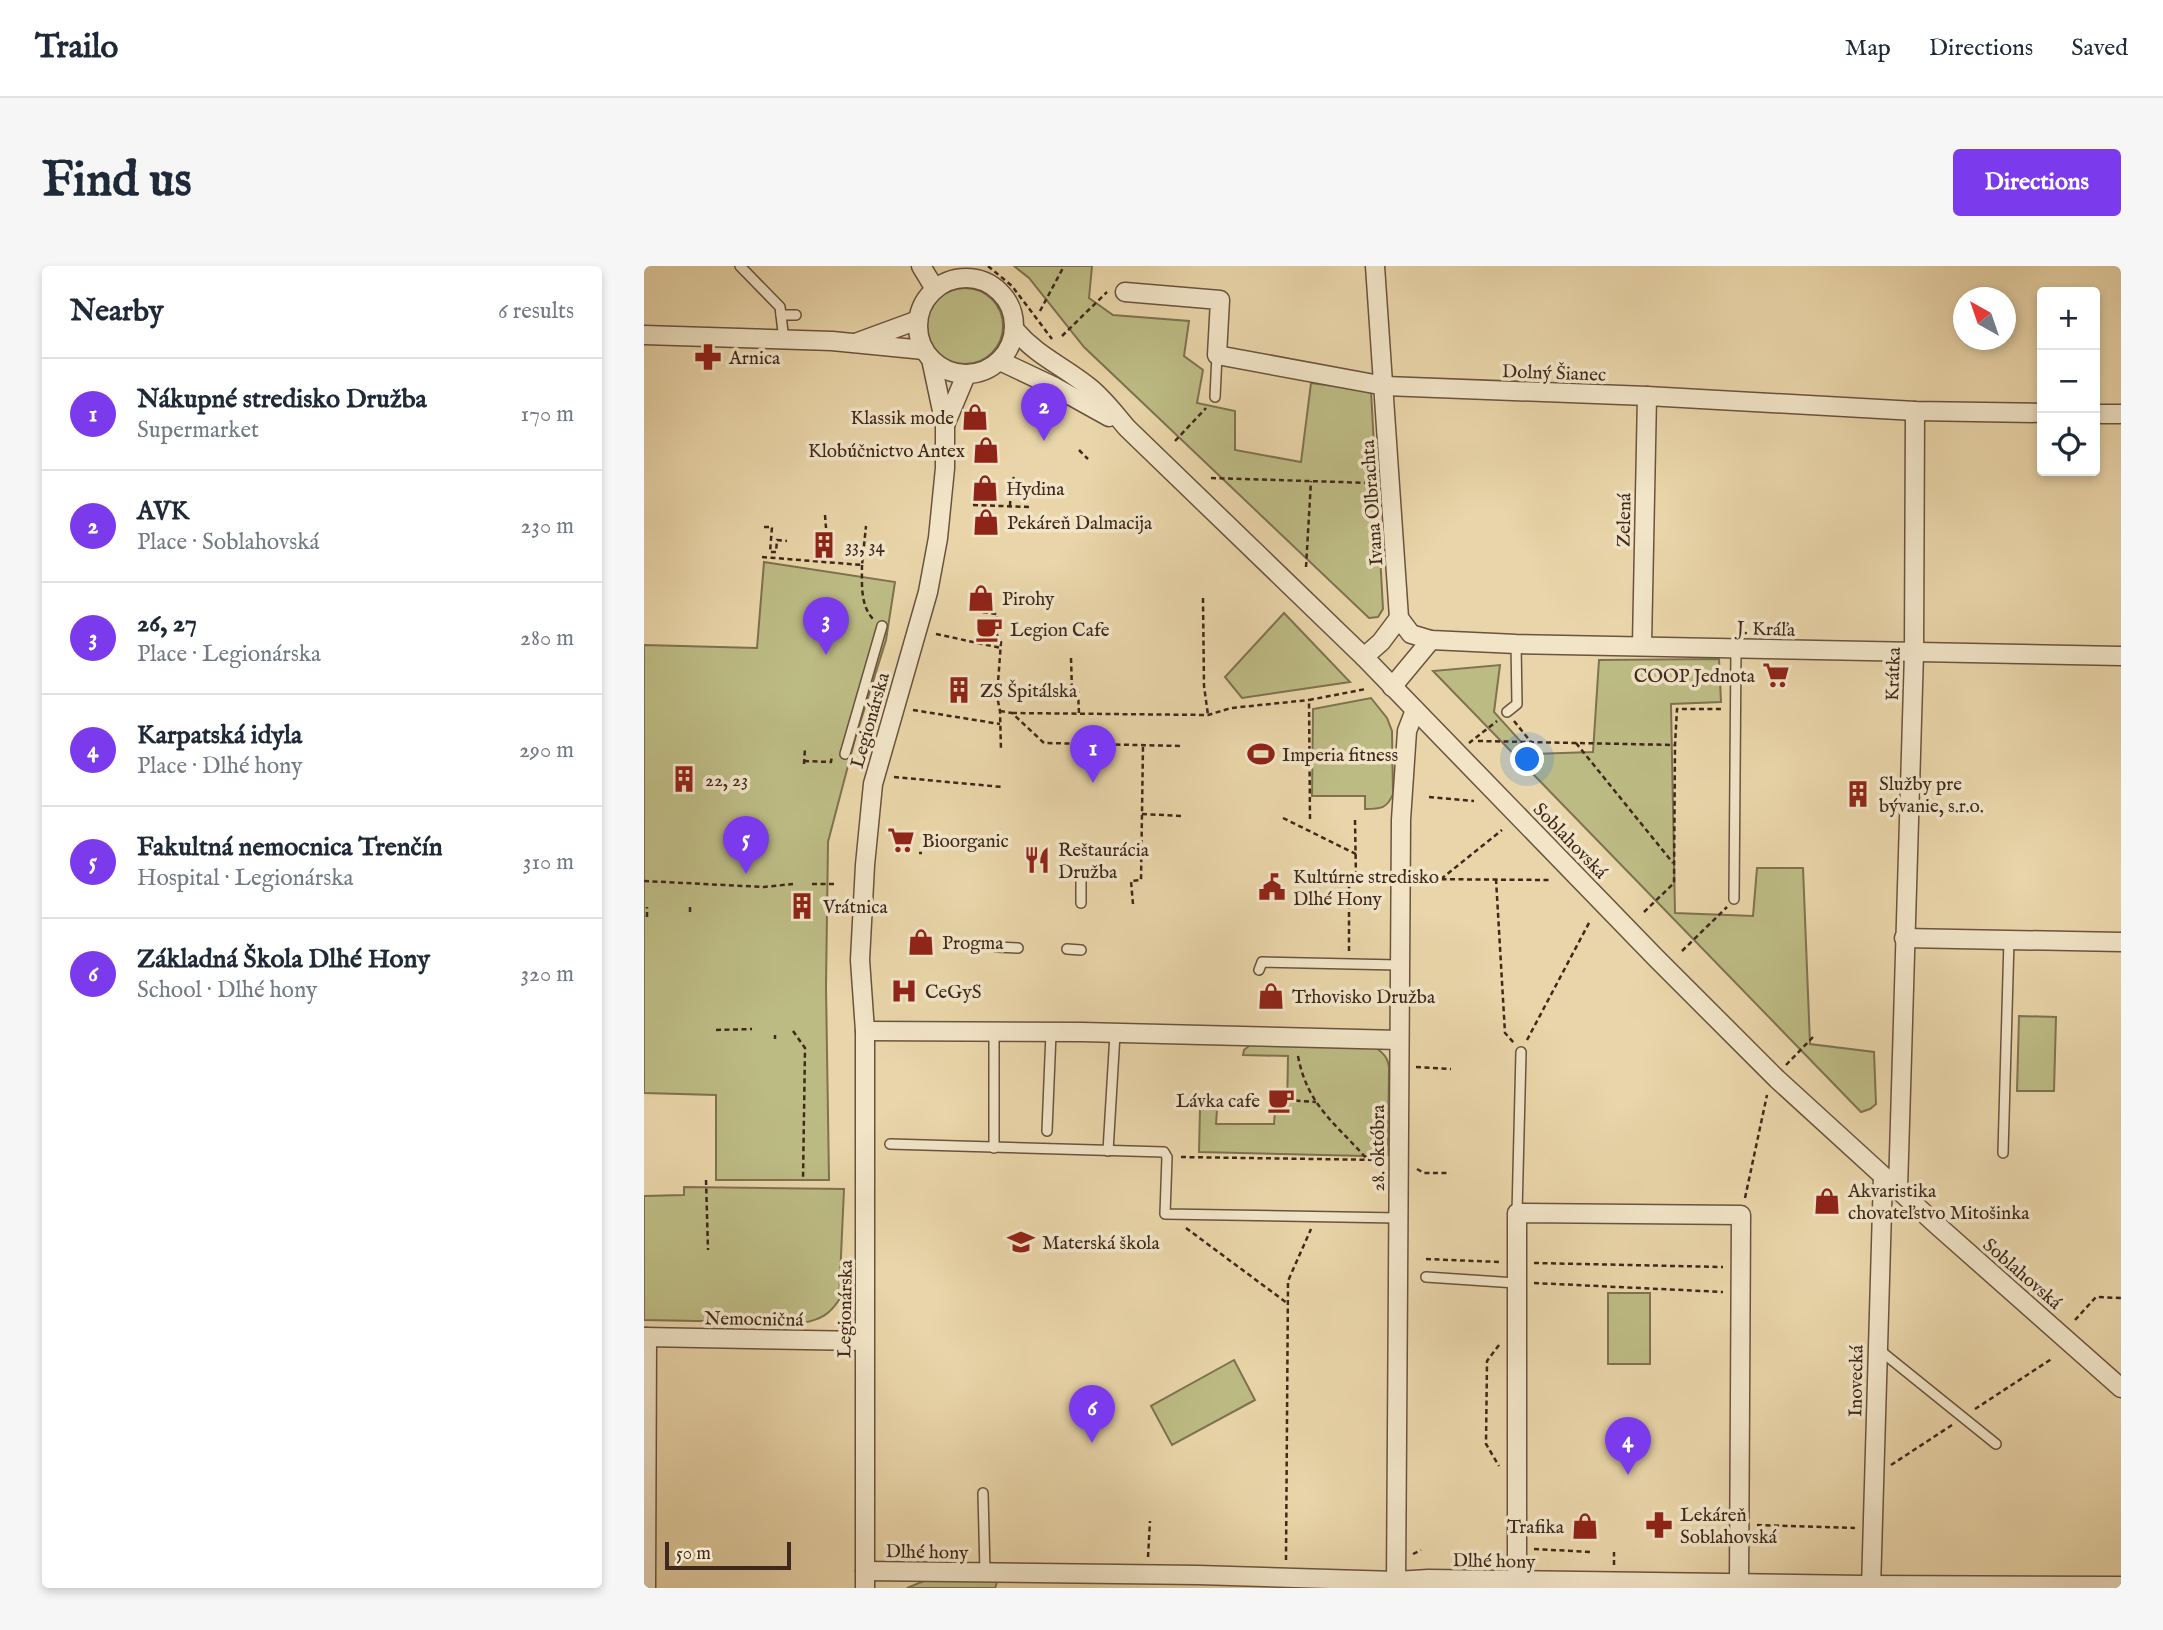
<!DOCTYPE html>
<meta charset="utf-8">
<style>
:root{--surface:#fff;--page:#f6f6f7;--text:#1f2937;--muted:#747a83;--line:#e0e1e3;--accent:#7c3aed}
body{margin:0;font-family:"IM FELL English",serif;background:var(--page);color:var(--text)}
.controls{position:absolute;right:21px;top:21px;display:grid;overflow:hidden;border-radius:7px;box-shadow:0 4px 10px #0003}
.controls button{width:63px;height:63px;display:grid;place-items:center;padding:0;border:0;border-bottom:2px solid var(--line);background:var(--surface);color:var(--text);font:35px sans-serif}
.compass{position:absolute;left:1309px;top:21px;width:63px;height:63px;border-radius:50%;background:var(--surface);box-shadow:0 4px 10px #0003;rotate:320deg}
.scale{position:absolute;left:21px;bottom:18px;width:126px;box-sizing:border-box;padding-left:7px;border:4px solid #3f281c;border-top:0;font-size:19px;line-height:24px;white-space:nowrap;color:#3f281c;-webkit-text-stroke:5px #f1e4c7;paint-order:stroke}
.you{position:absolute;left:884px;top:494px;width:24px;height:24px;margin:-18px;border:5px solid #fff;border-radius:50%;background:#1a73e8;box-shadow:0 0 0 10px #1a73e833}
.badge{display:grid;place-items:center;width:46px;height:46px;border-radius:50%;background:var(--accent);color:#fff;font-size:23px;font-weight:700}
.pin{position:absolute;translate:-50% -58px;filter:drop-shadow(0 2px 4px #0008)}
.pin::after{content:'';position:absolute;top:37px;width:24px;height:21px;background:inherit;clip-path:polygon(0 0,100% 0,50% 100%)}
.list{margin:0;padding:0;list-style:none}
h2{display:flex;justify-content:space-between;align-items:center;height:91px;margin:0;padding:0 28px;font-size:30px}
h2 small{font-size:23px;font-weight:400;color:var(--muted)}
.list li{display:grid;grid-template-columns:46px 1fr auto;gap:21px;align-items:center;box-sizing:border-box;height:112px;padding:0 28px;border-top:2px solid var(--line)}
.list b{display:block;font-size:26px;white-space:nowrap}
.list p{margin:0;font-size:23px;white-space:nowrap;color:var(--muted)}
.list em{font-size:23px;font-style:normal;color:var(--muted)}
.icon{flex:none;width:38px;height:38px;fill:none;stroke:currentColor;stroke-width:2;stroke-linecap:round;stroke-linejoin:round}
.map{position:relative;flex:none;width:1477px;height:1322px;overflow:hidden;border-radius:7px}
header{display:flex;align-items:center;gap:42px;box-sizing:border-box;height:98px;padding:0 35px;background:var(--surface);border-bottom:2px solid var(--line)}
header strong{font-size:33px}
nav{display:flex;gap:38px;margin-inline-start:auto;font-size:24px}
.intro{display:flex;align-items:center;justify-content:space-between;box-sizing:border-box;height:168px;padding:0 42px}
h1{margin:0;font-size:49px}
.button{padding:18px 32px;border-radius:7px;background:var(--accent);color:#fff;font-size:24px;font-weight:700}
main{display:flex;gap:42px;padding:0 42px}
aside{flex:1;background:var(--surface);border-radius:7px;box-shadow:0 4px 10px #0003}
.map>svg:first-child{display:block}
.green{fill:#bdbb84;stroke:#7e7250;stroke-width:2}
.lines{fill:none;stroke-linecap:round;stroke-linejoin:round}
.lane-casing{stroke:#6a533f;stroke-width:12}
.street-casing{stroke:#6a533f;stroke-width:21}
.path{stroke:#3f281c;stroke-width:2.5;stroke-dasharray:5 3.5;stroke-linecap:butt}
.lane{stroke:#f1e4c7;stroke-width:9}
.street{stroke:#f1e4c7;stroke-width:18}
.labels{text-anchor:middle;stroke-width:7;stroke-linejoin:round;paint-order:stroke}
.poi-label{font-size:19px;fill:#3f281c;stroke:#f1e4c7;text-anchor:start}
.street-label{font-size:19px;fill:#3f281c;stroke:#f1e4c7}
</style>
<header>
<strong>Trailo</strong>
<nav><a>Map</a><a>Directions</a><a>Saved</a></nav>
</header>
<div class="intro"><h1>Find us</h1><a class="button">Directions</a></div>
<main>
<aside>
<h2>Nearby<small>6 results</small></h2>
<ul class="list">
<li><span class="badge">1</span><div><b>Nákupné stredisko Družba</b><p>Supermarket</p></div><em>170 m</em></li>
<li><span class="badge">2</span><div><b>AVK</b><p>Place · Soblahovská</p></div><em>230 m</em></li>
<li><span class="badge">3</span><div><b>26, 27</b><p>Place · Legionárska</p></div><em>280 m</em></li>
<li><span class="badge">4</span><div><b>Karpatská idyla</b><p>Place · Dlhé hony</p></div><em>290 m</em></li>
<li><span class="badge">5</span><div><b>Fakultná nemocnica Trenčín</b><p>Hospital · Legionárska</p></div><em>310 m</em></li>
<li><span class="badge">6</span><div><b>Základná Škola Dlhé Hony</b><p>School · Dlhé hony</p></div><em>320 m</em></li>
</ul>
</aside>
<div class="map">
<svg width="1477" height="1322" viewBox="0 0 1477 1322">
<rect width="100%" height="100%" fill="#e9d5a9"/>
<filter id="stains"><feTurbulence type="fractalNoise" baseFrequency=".00286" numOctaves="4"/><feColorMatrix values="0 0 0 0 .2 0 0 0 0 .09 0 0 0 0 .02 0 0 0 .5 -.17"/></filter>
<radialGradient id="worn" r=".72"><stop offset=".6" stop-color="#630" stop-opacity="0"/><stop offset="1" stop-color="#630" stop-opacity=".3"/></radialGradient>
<!-- green -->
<g class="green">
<polygon points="370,0 448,0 445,32 469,49 545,55 540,90 559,104 553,137 591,145 591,184 657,196 667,117 727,125 739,343 734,351 725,352 440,81 385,12"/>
<circle cx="321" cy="60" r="38"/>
<polygon points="120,296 251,316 242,374 211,473 184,576 182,721 185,914 72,914 72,829 0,827 0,379 113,382"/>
<polygon points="640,347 706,416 598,432 581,411"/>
<polygon points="1075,393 1077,436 1027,438 1031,647 1109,650 1113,602 1159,602 1166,778 1230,786 1232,838 1226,843 1217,846 789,405 856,399 850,446 888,488 949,486 955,394"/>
<path d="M727,432l16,20 5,13 1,63c-6,15 -13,15 -28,15v-13h-53l1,-87z"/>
<polygon points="1375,750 1412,751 1410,825 1373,825"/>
<path d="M606,779l125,2c8,6 13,10 14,21l-1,87 -23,1 -166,-4 1,-43 17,1 -1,14h58l1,-13h12l1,-55 -45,-1 1,-5z"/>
<path d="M40,921l160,2 -5,111c-10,15 -18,19 -36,23l-159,-3v-124l40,-1z"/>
<rect x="964" y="1027" width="42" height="71"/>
<polygon points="590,1094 611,1134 528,1179 507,1140"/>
<polygon points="319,1299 353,1316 351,1322 263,1322"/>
</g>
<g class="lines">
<defs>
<g id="lane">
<polyline points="96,0 136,41 137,49"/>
<polyline points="140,75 137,49 152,49"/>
<polyline points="571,131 573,89"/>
<polyline points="863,446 873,438 872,378"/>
<polyline points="201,488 238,360"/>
<polyline points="1090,633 1092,382"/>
<polyline points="437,637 437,611"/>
<polyline points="352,681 374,682"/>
<polyline points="423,683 437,684"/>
<polyline points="615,704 618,696 755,699"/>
<polyline points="403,865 407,767"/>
<polyline points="246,878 520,886 523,891 521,948 754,952"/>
<polyline points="350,882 350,766"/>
<polyline points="464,885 471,768"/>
<polyline points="1359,887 1365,674"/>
<polyline points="873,947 877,786"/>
<polyline points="782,1011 872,1017"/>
<polyline points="1233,1082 1352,1178"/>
<polyline points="339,1227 341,1306"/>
</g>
<g id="street">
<polyline points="277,0 291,23"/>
<polyline points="731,0 755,352 767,368 787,374 872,378 1477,390"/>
<circle cx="322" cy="60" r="48"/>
<polyline points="481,26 576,34 573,89 741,120 1003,130 1271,145 1398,147"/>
<path d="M371,64c22,26 48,36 74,57 15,12 26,27 38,41l237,229 292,301 121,121 161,147 183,162"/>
<polyline points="0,69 188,75 280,84"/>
<polyline points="214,76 274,54"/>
<polyline points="356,95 411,121 465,151"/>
<polyline points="1451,148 1477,148"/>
<polyline points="301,159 322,109"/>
<polyline points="998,379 1003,130"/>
<polyline points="720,391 737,376 755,352"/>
<polyline points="748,421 787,374"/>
<polyline points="1260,672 1477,676"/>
<polyline points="221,765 438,766 755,774"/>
<polyline points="1254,923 1270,387 1271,145"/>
<polyline points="0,1071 220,1075"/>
<polyline points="221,1305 554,1309 752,1315 784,1313 1219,1319 1477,1320"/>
<polyline points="873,1316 873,947 1097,949 1095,1318"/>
<polyline points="2,1322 3,1071"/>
<polyline points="221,1322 221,765 216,694 221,599 229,518 284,326 294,272 301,202 301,159 287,93"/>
<polyline points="752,1322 757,554 763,465 771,444"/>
<polyline points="1227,1322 1239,910"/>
</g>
</defs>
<!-- lane casing -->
<use href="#lane" class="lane-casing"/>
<!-- street casing -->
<use href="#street" class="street-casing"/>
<!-- path -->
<g class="path">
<polyline points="344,0 368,20 408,73"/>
<polyline points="396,45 420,0"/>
<polyline points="418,70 463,26"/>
<polyline points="531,175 562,142"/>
<polyline points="435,184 444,193"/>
<polyline points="567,212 728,217"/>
<polyline points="329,239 385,241"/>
<polyline points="366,240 367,218 370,211"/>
<polyline points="181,249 182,262"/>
<polyline points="120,261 128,261 126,286 132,286 133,274 143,275"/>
<polyline points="118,291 218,299 222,260"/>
<path d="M218,299c0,18 -2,40 11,54"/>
<polyline points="662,301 667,215"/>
<polyline points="559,332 560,420 564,449"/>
<polyline points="326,338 330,345 353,348 353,369 357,376 353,430 356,445 357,485"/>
<polyline points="292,368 357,382"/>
<polyline points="427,392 428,425"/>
<polyline points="434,425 435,448"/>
<polyline points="269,444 356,458"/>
<polyline points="356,445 368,447 400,477 537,480"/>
<polyline points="368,447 564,449 587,442 665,434"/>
<polyline points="870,455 887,476"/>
<polyline points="834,475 1031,479 1033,443 1080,443"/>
<polyline points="825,477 853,455"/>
<polyline points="932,477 1029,597"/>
<polyline points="160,495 187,496 188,489"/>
<polyline points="160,498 161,482"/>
<polyline points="250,511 358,521"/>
<polyline points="785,531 830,535"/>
<polyline points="498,548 539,550"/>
<polyline points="639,552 712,588"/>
<polyline points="666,553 665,434 722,423"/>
<polyline points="711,554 712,612"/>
<polyline points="275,587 278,587"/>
<polyline points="772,613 906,614"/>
<polyline points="797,613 858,564"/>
<polyline points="852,613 861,767 870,777"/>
<polyline points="0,615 120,621 149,618"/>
<polyline points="168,618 191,618"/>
<polyline points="489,638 487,615 497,614 499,479"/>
<polyline points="46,641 46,647"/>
<polyline points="1000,646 1030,617 1031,479"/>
<polyline points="3,651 3,641"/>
<polyline points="705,685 705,612 741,613"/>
<polyline points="1038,685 1083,641"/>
<polyline points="72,764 108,763"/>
<polyline points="149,765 161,782 159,914"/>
<polyline points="131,769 131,773"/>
<polyline points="883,774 946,655"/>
<path d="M654,790c9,49 38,68 69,103"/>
<polyline points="1142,799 1169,771"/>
<polyline points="772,801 807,803"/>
<polyline points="643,834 672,836"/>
<polyline points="537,891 737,894"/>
<polyline points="773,903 780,907 806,907"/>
<polyline points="62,914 64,984"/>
<polyline points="1101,932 1123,829"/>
<polyline points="542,962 643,1037"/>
<polyline points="782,993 856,996"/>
<polyline points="890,997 1079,1001"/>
<polyline points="890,1017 1079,1026"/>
<polyline points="1431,1054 1452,1031 1477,1032"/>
<polyline points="855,1079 843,1095 842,1178 855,1200"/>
<polyline points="1331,1143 1409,1092"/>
<polyline points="1247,1199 1308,1159"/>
<polyline points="1113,1259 1211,1262"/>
<polyline points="890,1283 948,1286"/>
<polyline points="769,1288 777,1284"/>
<polyline points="504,1291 506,1255"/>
<polyline points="642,1294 644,1015 667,963"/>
<polyline points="970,1299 970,1286"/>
</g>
<!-- lane -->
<use href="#lane" class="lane"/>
<!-- street -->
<use href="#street" class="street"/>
</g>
<!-- icons -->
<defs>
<symbol id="pharmacy-bare" viewBox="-9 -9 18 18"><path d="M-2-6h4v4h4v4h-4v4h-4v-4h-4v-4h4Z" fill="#8f2418" stroke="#f1e4c7" stroke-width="2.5" paint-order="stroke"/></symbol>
<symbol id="shop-bare" viewBox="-9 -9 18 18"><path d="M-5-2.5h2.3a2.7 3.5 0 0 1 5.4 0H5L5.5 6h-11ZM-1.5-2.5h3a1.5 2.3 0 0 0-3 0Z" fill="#8f2418" stroke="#f1e4c7" stroke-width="2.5" paint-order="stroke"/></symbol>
<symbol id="building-bare" viewBox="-9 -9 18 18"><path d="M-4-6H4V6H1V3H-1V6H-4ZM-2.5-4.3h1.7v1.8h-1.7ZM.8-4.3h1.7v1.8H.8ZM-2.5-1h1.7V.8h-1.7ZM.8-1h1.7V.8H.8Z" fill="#8f2418" stroke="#f1e4c7" stroke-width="2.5" paint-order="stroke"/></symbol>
<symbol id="cafe-bare" viewBox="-9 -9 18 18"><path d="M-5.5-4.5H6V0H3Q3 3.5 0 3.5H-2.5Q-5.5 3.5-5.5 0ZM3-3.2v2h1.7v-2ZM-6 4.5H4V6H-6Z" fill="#8f2418" stroke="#f1e4c7" stroke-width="2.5" paint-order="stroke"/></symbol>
<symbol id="supermarket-bare" viewBox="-9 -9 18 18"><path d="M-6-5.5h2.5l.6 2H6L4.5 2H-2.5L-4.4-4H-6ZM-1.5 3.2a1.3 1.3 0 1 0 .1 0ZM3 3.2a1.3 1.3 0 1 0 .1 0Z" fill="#8f2418" stroke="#f1e4c7" stroke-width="2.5" paint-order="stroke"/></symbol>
<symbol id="stadium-bare" viewBox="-9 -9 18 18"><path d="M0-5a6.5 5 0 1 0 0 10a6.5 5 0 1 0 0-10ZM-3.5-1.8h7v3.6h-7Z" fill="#8f2418" stroke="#f1e4c7" stroke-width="2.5" paint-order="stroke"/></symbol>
<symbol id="restaurant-bare" viewBox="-9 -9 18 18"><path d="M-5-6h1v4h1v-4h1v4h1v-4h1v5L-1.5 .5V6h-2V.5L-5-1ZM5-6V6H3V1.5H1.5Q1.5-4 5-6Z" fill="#8f2418" stroke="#f1e4c7" stroke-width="2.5" paint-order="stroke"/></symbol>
<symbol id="civic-bare" viewBox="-9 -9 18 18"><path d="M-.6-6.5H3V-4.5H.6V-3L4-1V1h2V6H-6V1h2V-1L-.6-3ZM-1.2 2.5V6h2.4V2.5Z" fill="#8f2418" stroke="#f1e4c7" stroke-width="2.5" paint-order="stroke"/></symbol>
<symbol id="hospital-bare" viewBox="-9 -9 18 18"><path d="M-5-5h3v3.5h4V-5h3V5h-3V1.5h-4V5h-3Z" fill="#8f2418" stroke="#f1e4c7" stroke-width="2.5" paint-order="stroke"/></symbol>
<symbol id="school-bare" viewBox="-9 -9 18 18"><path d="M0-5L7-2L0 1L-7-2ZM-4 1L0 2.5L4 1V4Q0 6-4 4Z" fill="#8f2418" stroke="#f1e4c7" stroke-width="2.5" paint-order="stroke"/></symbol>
</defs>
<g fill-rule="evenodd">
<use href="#pharmacy-bare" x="45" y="72" width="38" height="38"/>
<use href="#shop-bare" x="312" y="132" width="38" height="38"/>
<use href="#shop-bare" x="323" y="165" width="38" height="38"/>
<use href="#shop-bare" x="322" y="203" width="38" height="38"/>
<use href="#shop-bare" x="323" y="237" width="38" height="38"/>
<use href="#building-bare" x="161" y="260" width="38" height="38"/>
<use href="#shop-bare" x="318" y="313" width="38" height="38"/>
<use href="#cafe-bare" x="326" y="344" width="38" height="38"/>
<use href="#supermarket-bare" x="1113" y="390" width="38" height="38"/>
<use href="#building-bare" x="296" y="405" width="38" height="38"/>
<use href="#stadium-bare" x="598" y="469" width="38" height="38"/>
<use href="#building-bare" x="21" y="494" width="38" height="38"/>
<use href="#building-bare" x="1195" y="509" width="38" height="38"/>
<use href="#supermarket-bare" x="238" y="555" width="38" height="38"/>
<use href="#restaurant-bare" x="374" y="575" width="38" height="38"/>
<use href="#civic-bare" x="609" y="602" width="38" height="38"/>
<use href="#building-bare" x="139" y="621" width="38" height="38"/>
<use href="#shop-bare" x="258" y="657" width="38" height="38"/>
<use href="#hospital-bare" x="241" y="706" width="38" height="38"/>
<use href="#shop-bare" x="608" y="711" width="38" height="38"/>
<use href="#cafe-bare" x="618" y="815" width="38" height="38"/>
<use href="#shop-bare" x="1164" y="916" width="38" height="38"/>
<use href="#school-bare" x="358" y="957" width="38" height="38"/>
<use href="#pharmacy-bare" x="996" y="1240" width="38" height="38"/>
<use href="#shop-bare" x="922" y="1241" width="38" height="38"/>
</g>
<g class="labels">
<!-- poi labels -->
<g class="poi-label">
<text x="85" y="98">Arnica</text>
<text x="310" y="158" text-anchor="end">Klassik mode</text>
<text x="321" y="191" text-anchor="end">Klobúčnictvo Antex</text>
<text x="362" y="229">Hydina</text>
<text x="363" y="263">Pekáreň Dalmacija</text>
<text x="201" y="286">33, 34</text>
<text x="358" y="339">Pirohy</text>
<text x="366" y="370">Legion Cafe</text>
<text x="1111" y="416" text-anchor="end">COOP Jednota</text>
<text x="336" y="431">ZS Špitálska</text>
<text x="638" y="495">Imperia fitness</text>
<text x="61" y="520">22, 23</text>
<text x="1235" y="524">Služby pre<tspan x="1235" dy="22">bývanie, s.r.o.</tspan></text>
<text x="278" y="581">Bioorganic</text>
<text x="414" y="590">Reštaurácia<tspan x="414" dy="22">Družba</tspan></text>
<text x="649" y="617">Kultúrne stredisko<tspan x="649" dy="22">Dlhé Hony</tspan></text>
<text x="179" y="647">Vrátnica</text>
<text x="298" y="683">Progma</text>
<text x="281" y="732">CeGyS</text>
<text x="648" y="737">Trhovisko Družba</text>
<text x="616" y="841" text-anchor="end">Lávka cafe</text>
<text x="1204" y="931">Akvaristika<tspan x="1204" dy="22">chovateľstvo Mitošinka</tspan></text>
<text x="398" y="983">Materská škola</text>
<text x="1036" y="1255">Lekáreň<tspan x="1036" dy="22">Soblahovská</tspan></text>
<text x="920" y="1267" text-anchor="end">Trafika</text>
</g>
<!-- street labels -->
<g class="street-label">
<text transform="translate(910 106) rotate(2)" y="7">Dolný Šianec</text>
<text transform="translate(727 237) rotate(-94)" y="7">Ivana Olbrachta</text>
<text transform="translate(979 254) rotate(-89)" y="7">Zelená</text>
<text transform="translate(1122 362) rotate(2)" y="7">J. Kráľa</text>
<text transform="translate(1248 408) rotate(-88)" y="7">Krátka</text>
<text transform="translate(225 454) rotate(-74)" y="7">Legionárska</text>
<text transform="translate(927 574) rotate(46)" y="7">Soblahovská</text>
<text transform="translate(733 882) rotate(-90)" y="7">28. októbra</text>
<text transform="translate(1379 1007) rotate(41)" y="7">Soblahovská</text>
<text transform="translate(200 1043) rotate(-89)" y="7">Legionárska</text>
<text transform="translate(110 1052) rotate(1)" y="7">Nemocničná</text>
<text transform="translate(1211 1115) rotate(-89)" y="7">Inovecká</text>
<text transform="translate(283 1285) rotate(1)" y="7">Dlhé hony</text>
<text transform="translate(850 1294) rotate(1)" y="7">Dlhé hony</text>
</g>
</g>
<rect width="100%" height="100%" filter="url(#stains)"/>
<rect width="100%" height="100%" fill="url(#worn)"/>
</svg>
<div class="controls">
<button>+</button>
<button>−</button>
<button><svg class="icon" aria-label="locate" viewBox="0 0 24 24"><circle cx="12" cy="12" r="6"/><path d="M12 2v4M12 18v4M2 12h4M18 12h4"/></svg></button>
</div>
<svg class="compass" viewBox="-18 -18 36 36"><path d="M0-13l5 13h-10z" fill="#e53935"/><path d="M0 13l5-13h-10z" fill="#747a83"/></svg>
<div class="scale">50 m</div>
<div class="you"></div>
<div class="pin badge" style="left:449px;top:517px">1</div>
<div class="pin badge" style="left:400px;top:175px">2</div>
<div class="pin badge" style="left:182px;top:389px">3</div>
<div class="pin badge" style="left:984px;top:1209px">4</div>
<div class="pin badge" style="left:102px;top:608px">5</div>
<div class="pin badge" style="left:448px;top:1177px">6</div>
</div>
</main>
